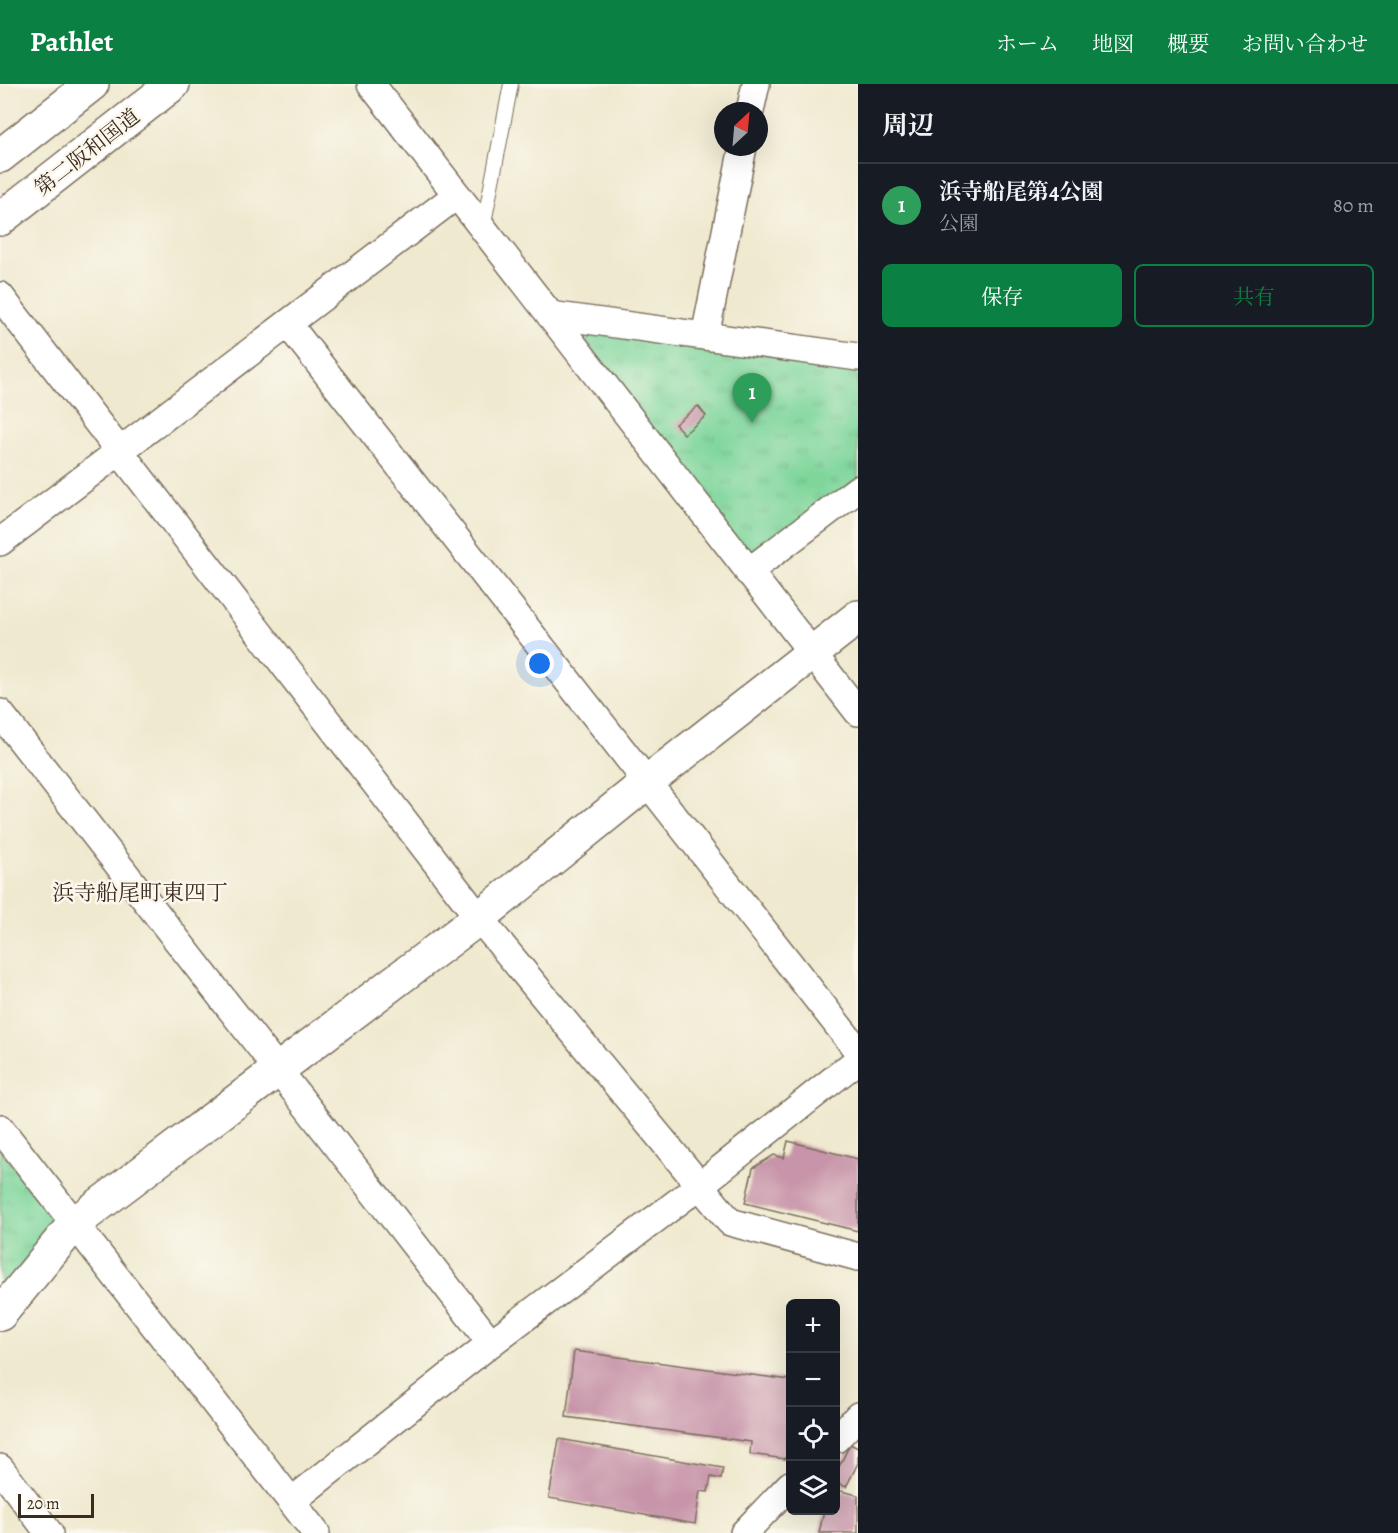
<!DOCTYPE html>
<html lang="ja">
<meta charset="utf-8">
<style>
:root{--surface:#171b24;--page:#20242c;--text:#f1f3f6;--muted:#9ea1a6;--line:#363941;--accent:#0b8043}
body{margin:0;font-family:Alegreya,"Noto Serif JP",serif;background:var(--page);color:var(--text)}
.controls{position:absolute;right:18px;bottom:18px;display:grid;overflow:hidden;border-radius:9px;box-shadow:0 6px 24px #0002}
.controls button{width:54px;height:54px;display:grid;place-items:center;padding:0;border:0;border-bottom:2px solid var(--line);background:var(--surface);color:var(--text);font:30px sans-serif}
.compass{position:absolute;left:714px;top:18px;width:54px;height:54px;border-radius:50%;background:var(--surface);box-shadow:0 6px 24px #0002;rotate:26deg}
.scale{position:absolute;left:18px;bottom:15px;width:76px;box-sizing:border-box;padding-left:6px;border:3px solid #3b2a1e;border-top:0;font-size:16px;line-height:21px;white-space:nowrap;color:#3b2a1e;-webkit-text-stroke:4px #fbf7ec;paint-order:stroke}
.you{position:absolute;left:540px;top:580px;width:21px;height:21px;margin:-15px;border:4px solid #fff;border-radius:50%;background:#1a73e8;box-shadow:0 0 0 9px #1a73e833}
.badge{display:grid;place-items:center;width:39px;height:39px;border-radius:50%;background:var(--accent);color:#fff;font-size:20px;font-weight:700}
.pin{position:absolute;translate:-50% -50px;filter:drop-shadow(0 2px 3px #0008)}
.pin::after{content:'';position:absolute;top:32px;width:21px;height:18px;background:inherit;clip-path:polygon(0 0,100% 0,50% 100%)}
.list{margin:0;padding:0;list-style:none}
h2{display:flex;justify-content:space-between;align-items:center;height:78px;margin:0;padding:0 24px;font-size:26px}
h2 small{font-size:20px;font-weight:400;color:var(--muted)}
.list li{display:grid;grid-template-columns:39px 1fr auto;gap:18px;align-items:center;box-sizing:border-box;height:84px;padding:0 24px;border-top:2px solid var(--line)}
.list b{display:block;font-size:22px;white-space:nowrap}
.list p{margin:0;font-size:20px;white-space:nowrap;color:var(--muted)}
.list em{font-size:20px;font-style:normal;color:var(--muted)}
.actions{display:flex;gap:12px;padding:18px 24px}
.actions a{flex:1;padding:14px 0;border:2px solid var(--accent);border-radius:9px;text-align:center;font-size:21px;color:var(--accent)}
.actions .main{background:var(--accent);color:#fff}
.icon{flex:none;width:33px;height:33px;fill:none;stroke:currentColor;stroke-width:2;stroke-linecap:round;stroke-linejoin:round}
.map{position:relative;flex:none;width:858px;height:1449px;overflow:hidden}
header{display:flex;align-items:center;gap:36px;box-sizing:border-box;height:84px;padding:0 30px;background:var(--accent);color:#fff}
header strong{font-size:28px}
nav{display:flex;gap:33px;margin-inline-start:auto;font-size:21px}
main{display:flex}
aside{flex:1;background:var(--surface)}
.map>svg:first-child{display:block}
.grass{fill:url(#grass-tufts);stroke:#5c805c;stroke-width:1.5}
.building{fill:#c794a9}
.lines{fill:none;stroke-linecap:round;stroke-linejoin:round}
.lane-casing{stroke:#7a6d5c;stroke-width:16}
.street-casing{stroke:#7a6d5c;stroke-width:30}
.secondary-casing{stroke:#7a6d5c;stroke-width:36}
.highway-casing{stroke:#7a6d5c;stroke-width:36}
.lane{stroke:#fff;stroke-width:14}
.street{stroke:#fff;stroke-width:27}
.secondary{stroke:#fff;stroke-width:33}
.highway{stroke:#fff;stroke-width:33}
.labels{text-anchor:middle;stroke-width:5;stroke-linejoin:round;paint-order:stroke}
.street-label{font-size:21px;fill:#3b2a1e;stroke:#fbf7ec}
.neighbourhood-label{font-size:22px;fill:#3b2a1e;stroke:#fbf7ec}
</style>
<header>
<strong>Pathlet</strong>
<nav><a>ホーム</a><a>地図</a><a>概要</a><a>お問い合わせ</a></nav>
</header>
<main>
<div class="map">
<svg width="858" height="1449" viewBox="0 0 858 1449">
<defs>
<pattern id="grass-tufts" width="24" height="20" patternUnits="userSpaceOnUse" patternTransform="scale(1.5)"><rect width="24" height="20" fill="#7ed69b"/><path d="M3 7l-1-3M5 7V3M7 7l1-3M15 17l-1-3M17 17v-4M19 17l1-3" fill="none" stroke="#6eb885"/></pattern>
</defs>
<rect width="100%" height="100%" fill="#fbf7ec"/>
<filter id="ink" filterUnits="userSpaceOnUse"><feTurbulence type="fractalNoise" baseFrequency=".0167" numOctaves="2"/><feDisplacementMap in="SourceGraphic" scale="12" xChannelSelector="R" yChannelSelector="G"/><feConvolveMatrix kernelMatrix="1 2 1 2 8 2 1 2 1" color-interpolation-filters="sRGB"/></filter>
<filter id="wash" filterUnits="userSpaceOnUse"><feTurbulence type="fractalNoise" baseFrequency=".008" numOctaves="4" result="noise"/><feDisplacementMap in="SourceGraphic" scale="24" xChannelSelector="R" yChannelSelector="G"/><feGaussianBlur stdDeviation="1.35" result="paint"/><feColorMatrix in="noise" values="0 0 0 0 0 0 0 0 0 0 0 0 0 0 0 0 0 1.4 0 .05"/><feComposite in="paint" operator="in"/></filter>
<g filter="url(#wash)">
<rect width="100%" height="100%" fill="#efe9cf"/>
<!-- grass -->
<g class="grass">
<polygon points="594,245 858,283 858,395 756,472 746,471 586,258"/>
<polygon points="0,1065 52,1131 52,1145 0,1207"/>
</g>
<g id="blocks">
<!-- building -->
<g class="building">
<polygon points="698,322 706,332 684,350 675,340"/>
<polygon points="788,1057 858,1075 858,1147 745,1119 753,1084 774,1071 784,1074"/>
<polygon points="574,1267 790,1296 790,1368 785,1375 750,1370 751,1358 566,1333"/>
<polygon points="559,1355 723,1384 721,1395 711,1393 708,1408 700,1407 695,1440 549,1414"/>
<polygon points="850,1360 858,1364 858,1379 846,1403 836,1398 836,1389"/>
<polygon points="836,1406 858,1411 858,1449 819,1449 824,1426 836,1426"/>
</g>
</g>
</g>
<g filter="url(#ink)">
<use href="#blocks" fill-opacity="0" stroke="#7a6d5c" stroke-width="1.5"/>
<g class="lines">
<defs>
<polyline id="lane" points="483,144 511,0"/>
<g id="street">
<polyline points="371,0 858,628"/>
<polyline points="750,27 756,0"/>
<polyline points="0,212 479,834 730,1138 858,1173"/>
<polyline points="550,231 858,273"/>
<polyline points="288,240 858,967"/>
<polyline points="705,252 743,63"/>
<polyline points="0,458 457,111"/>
<polyline points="748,488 858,405"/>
<polyline points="0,629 491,1259"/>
<polyline points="0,1044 316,1449"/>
<polyline points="836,1355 858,1332"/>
<polyline points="0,1384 49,1449"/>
<polyline points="292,1417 491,1259 699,1102 858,976"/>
<polyline points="744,1449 790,1401"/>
</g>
<polyline id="secondary" points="0,1230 75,1139 479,834 646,699 858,533"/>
<g id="highway">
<polyline points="0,72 92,0"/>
<polyline points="0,135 173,0"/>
</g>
</defs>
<!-- lane casing -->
<use href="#lane" class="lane-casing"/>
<!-- street casing -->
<use href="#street" class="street-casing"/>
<!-- secondary casing -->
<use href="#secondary" class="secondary-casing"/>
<!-- highway casing -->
<use href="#highway" class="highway-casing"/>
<!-- lane -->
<use href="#lane" class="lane"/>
<!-- street -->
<use href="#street" class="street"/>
<!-- secondary -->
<use href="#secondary" class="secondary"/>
<!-- highway -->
<use href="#highway" class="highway"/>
</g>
</g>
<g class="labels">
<!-- street labels -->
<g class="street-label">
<text transform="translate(87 68) rotate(-38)" y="7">第二阪和国道</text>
</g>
<!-- neighbourhood labels -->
<g class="neighbourhood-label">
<text x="140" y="816">浜寺船尾町東四丁</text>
</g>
</g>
</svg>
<div class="controls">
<button>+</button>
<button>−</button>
<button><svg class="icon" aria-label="locate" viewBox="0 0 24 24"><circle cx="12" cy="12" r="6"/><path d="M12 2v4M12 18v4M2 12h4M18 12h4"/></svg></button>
<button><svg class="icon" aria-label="layers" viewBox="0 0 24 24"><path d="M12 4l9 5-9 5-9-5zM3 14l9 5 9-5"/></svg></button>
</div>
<svg class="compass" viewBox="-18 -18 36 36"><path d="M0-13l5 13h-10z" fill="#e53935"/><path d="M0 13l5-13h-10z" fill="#9ea1a6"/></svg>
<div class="scale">20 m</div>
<div class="you"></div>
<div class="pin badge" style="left:752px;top:339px;background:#2e9e5b">1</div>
</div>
<aside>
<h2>周辺<small></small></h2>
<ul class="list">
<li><span class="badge" style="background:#2e9e5b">1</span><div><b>浜寺船尾第4公園</b><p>公園</p></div><em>80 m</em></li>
</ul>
<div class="actions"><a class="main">保存</a><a>共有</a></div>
</aside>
</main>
